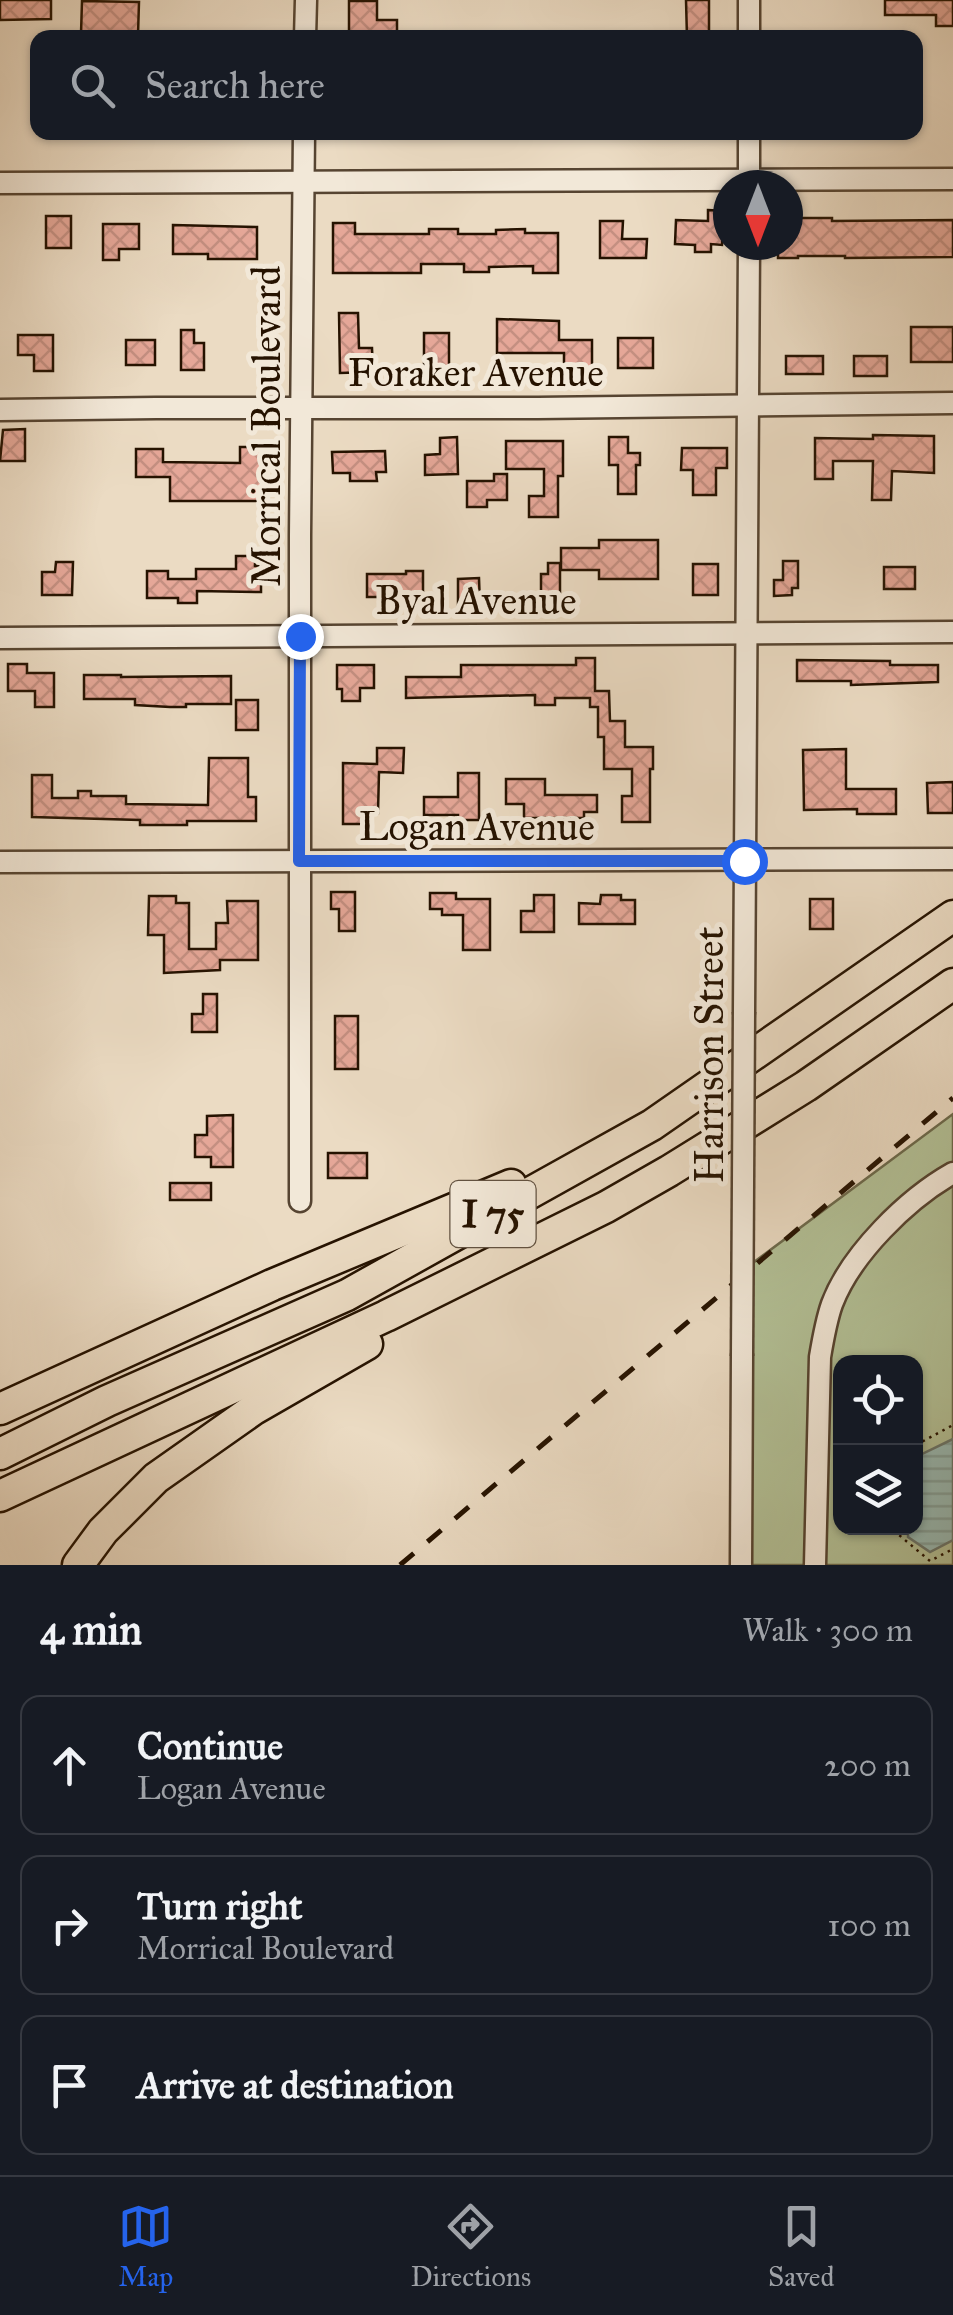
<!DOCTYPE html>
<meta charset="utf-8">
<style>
:root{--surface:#171b24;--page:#20242c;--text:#f1f3f6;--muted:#9ea1a6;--line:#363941;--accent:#2563eb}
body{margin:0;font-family:"IM FELL Great Primer",serif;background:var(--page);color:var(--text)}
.controls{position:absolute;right:30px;bottom:30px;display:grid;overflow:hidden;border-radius:20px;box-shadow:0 2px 8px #0004}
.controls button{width:90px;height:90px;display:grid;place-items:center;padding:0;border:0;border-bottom:2px solid var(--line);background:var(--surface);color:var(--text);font:50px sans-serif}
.compass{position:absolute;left:713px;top:170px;width:90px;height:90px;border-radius:50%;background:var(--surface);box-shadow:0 2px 8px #0004;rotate:180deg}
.stop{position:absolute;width:30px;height:30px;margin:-22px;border:8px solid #2563eb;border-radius:50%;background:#fff}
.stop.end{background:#2563eb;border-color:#fff;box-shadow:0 2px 10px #0008}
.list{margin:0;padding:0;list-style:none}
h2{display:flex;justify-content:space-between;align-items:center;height:130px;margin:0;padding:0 40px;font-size:42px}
h2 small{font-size:32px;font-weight:400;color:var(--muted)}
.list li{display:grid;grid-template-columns:65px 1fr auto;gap:30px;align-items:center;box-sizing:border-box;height:140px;margin:0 20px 20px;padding:0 20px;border:2px solid var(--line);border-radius:20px}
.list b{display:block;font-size:38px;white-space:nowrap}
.list p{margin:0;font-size:32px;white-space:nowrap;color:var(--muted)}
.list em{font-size:32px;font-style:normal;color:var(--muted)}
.icon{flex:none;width:55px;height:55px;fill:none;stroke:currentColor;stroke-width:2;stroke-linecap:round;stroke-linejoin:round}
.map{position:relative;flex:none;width:953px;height:1565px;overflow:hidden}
.search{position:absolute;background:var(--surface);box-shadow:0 2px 8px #0004;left:30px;right:30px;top:30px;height:110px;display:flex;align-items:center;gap:25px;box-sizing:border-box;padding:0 35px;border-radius:20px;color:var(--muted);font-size:38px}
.sheet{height:610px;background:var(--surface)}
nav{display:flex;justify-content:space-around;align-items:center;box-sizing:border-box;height:140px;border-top:2px solid var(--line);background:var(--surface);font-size:28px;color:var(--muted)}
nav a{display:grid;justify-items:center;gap:5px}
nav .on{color:var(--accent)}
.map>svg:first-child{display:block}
.park{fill:#b3c197;stroke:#6c6a4c;stroke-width:2.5;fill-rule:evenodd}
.water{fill:url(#water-rules);stroke:#6a776d;stroke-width:2.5}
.building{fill:url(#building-cross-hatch);stroke:#251200;stroke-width:2.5}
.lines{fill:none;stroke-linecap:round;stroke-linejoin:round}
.minor-casing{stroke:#564431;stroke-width:25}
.highway-casing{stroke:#251200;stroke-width:35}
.path{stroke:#251200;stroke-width:2.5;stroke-dasharray:2.5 5;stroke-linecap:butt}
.minor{stroke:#f2e8d8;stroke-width:20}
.highway{stroke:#ebdbc3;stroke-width:30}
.rail{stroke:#251200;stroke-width:5;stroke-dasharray:18 18;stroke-linecap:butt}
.minor-bridge-casing{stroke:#564431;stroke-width:25;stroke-linecap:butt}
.minor-bridge{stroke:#f2e8d8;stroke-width:20}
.route{stroke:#2563eb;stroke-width:12}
.labels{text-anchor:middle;stroke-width:10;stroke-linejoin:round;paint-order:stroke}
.shield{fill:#f2e8d8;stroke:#625241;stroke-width:2.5}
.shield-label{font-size:38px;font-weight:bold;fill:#251200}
.street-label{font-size:40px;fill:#251200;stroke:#f2e8d8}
</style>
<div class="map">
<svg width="953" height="1565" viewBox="0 0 953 1565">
<defs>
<pattern id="water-rules" width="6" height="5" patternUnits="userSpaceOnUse" patternTransform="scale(2.5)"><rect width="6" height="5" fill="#98bbb5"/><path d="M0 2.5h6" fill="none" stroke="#83a09a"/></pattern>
<pattern id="building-cross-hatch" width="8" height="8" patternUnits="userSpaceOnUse" patternTransform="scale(2.5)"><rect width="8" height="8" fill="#e5a798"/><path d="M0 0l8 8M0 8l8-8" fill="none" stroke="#c48f81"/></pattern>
</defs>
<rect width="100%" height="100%" fill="#ebdbc3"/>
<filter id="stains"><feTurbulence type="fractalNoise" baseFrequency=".002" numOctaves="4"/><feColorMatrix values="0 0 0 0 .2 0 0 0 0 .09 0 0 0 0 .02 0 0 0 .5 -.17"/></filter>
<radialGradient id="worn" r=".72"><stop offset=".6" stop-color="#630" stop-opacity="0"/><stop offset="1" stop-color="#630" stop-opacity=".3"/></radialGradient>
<!-- park -->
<path class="park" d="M953,1114v451h-212l1,-294zM840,1362h76v166h-76z"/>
<!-- water -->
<polygon class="water" points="953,1439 953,1540 930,1552 908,1537 908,1528 916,1528 916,1457"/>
<!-- building -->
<g class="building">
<polygon points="0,0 51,0 51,19 0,20"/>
<polygon points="686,0 709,0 709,38 687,38"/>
<polygon points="885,0 953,0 953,26 936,26 936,15 885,15"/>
<polygon points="82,1 139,2 138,35 81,34"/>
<polygon points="349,1 377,1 377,20 397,20 397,38 349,38"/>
<polygon points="708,210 724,211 722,245 711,244 711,252 695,252 695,245 675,244 676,220 708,221"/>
<rect x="46" y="216" width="25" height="32"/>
<polygon points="788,218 832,218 832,221 953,220 953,257 845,258 845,256 798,256 798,258 778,258 778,245 788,245"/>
<polygon points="600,221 623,221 622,239 647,239 646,258 600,258"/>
<polygon points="333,223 355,223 355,234 429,234 429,229 458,229 458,234 496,234 496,230 525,229 525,233 558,233 558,273 533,273 533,266 489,267 489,272 464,272 464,264 421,264 421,273 333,273"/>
<polygon points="103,224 139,224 139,249 119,249 119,260 103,260"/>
<polygon points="173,225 257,227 257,259 208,259 208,254 173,254"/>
<polygon points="339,313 358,313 359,348 372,348 373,372 340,373"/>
<polygon points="497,319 559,321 559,340 592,340 592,372 564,372 564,353 497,353"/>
<rect x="911" y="327" width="42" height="35"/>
<polygon points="181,330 194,330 194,343 204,343 204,370 181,370"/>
<rect x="424" y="333" width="25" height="39"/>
<polygon points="18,335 53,335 53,371 34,371 34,355 18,355"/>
<rect x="618" y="338" width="35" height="30"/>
<rect x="126" y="340" width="29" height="25"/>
<rect x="786" y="356" width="37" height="18"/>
<rect x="854" y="356" width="33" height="20"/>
<polygon points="25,429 25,461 0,461 3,430"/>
<polygon points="873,435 934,436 934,473 892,471 891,500 872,500 873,461 833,461 833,479 815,479 815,438 873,439"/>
<polygon points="457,437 458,474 425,475 425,455 440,454 440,438"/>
<polygon points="609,437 628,437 628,453 640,453 640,465 636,465 636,494 618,494 618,465 609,465"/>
<polygon points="506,441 563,441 563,476 558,476 558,517 529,517 529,496 544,496 544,469 506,469"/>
<polygon points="240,447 262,447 261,501 170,501 170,477 136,477 136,449 163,449 163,462 240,463"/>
<polygon points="682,448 727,448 727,468 716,468 716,495 693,495 693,470 681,470"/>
<polygon points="385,451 386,472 376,472 377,481 350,481 350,473 333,473 332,452"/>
<polygon points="494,474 507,474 507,500 487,500 487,507 467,507 467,481 494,481"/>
<polygon points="599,540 658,540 658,579 599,579 599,570 561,570 561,548 599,548"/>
<polygon points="236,556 255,556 255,566 261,566 261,592 197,591 197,603 178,603 178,598 147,598 147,571 168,571 168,579 196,579 196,569 236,569"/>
<polygon points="783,561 798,561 798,588 792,588 792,595 774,596 774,580 783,580"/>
<polygon points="56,562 73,562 72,595 42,595 42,572 55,572"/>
<polygon points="548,563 560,563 560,596 541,596 541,574 548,574"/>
<rect x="693" y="564" width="25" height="31"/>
<rect x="884" y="567" width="31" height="22"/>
<polygon points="406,571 423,571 423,602 406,602 406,597 367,597 367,574 406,574"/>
<polygon points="479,578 480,606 458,607 458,579"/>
<polygon points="576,658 595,658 595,691 609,691 610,721 625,721 625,747 653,747 653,769 650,769 650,822 622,822 622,796 632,796 632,769 604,769 604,737 598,737 598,707 590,707 590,698 555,698 555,705 535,705 535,695 406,698 406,677 461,677 461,665 576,665"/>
<polygon points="797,660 890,661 890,665 938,665 938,682 851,685 851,681 797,681"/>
<polygon points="8,664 27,664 27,673 54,673 54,707 35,707 35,691 8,691"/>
<polygon points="337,665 374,665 374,688 360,688 360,701 342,701 342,689 337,689"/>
<polygon points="84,675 121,675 121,677 231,676 231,704 186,704 186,707 170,707 135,705 135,699 84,699"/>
<rect x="236" y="700" width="22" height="30"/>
<polygon points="377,748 404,748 403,773 379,772 378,813 367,813 367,824 343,824 343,763 377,764"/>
<polygon points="846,749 846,789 896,789 896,814 857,814 857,809 804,810 803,750"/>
<polygon points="209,758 248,758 248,797 256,797 256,821 187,821 187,825 140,825 140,820 32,817 32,775 52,775 52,798 78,798 78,791 91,791 91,796 126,796 126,804 208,805"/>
<polygon points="458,773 479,773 479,820 458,820 458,815 424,815 424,797 458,797"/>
<polygon points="506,779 545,779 545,795 597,795 597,812 584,812 584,818 524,818 524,804 506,804"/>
<polygon points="953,782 953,813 928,813 927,783"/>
<polygon points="331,892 355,892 355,931 339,931 339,909 331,909"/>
<polygon points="430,893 456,893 456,899 490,899 490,950 463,950 463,915 442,915 442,909 430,909"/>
<polygon points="534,895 554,895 554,932 521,932 521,911 534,911"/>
<polygon points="601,895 621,895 621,900 635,900 635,924 579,924 579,903 600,904"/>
<polygon points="149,896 176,896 176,903 189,903 189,949 216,949 216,923 228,923 227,901 258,901 258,960 220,960 220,970 164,973 164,935 148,935"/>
<rect x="810" y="899" width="23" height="30"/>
<polygon points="203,994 217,994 217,1032 192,1032 192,1014 203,1014"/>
<rect x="335" y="1016" width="23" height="53"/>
<polygon points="233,1115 233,1167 211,1167 211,1157 195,1157 195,1135 207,1135 207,1116"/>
<rect x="328" y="1153" width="39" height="25"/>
<rect x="170" y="1183" width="41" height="17"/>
</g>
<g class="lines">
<defs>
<g id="minor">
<polyline points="305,38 306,0"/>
<polyline points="749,38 749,0"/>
<polyline points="0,183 953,179"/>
<polyline points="749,185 749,132"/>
<polyline points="0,410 156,408 538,408 953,403"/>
<polyline points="0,638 953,632"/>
<polyline points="0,862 953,859"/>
<polyline points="744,1012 749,245"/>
<polyline points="300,1201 300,535 304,132"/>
<polyline points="741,1565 742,1356"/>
<path d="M815,1565l5,-208c3,-18 6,-36 12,-53 19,-50 75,-105 121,-131"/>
</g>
<g id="highway">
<polyline points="0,1409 272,1285 511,1185"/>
<polyline points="0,1454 107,1401 347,1295 652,1125 953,916"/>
<polyline points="0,1496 386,1316 606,1207 669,1171 806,1086 953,984"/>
<polyline points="78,1565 103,1531 156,1478 254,1409 367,1344"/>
</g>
</defs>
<!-- minor casing -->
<use href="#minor" class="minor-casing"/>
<!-- highway casing -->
<use href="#highway" class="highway-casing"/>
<!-- path -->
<g class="path">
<polyline points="916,1445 953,1425"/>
<polyline points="900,1528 899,1535 930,1561 953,1549"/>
</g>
<!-- minor -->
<use href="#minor" class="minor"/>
<!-- highway -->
<use href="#highway" class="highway"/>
<!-- rail -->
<polyline class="rail" points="400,1565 953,1098"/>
<defs>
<polyline id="minor-bridge" points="742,1356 744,1012"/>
</defs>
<!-- minor-bridge casing -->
<use href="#minor-bridge" class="minor-bridge-casing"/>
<!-- minor-bridge -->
<use href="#minor-bridge" class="minor-bridge"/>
</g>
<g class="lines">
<!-- route -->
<polyline class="route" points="300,636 299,861 744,861"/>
</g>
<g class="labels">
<!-- shield labels -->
<rect class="shield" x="450.5" y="1181" width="85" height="66" rx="8"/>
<g class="shield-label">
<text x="493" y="1227">I 75</text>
</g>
<!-- street labels -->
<g class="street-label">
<text x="476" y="386">Foraker Avenue</text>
<text transform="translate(266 426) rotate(-90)" y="14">Morrical Boulevard</text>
<text x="476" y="614">Byal Avenue</text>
<text x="477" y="840">Logan Avenue</text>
<text transform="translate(709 1055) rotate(-90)" y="14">Harrison Street</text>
</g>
</g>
<rect width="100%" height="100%" filter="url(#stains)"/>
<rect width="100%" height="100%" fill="url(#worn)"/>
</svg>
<div class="controls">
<button><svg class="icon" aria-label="locate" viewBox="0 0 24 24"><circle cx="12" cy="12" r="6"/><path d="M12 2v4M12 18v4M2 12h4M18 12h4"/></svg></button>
<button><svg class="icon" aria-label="layers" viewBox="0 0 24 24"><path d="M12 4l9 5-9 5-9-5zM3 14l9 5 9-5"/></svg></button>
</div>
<svg class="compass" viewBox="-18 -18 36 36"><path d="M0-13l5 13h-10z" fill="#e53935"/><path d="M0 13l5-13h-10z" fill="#9ea1a6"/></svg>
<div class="stop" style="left:744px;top:861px"></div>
<div class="stop end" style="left:300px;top:636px"></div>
<div class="search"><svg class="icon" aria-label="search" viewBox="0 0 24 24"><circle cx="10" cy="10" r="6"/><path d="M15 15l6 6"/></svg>Search here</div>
</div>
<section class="sheet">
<h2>4 min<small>Walk · 300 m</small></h2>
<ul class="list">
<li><svg class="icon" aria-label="ahead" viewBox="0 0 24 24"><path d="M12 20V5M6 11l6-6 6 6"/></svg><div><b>Continue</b><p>Logan Avenue</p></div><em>200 m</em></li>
<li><svg class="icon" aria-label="right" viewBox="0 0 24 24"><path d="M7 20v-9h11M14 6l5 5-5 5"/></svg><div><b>Turn right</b><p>Morrical Boulevard</p></div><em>100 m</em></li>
<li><svg class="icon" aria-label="arrive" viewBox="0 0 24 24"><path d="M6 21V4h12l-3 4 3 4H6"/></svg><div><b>Arrive at destination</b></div></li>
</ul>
</section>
<nav>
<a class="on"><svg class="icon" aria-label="map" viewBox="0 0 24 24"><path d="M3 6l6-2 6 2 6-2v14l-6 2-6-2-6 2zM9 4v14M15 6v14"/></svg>Map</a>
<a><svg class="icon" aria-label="directions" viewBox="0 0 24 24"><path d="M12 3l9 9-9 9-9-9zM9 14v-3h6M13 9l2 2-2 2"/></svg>Directions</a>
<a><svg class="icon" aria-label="saved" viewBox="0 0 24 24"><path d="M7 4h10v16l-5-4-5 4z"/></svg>Saved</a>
</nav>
